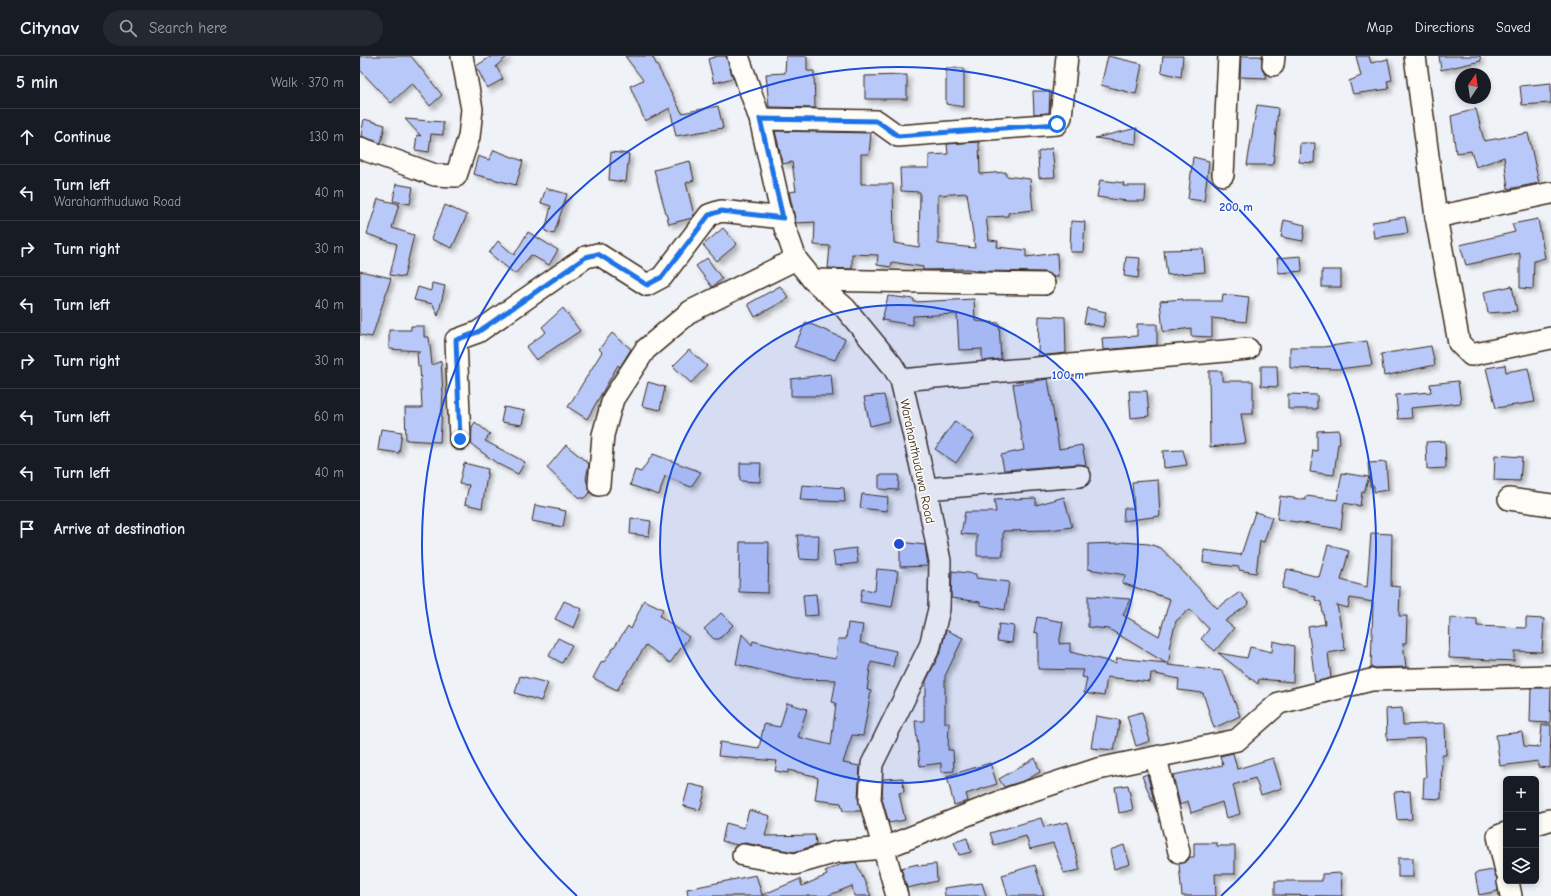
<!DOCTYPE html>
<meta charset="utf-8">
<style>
:root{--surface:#171b24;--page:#242831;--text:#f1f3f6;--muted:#9ea1a6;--line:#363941}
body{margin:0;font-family:"Comic Neue",sans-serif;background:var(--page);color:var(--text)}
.controls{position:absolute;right:12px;bottom:12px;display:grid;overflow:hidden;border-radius:6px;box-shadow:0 2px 6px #0003}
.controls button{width:36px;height:36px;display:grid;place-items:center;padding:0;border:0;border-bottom:1px solid var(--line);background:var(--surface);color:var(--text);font:20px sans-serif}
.compass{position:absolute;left:1095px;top:12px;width:36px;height:36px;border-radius:50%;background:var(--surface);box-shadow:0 2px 6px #0003;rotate:13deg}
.stop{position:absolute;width:12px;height:12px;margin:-9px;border:3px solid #1a73e8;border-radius:50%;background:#fff}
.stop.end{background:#1a73e8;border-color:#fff;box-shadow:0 1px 4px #0008}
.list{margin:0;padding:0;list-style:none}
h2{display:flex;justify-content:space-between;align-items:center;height:52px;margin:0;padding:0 16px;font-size:17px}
h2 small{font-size:13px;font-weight:400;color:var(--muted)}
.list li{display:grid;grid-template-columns:26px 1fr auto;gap:12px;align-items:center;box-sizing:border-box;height:56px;padding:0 16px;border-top:1px solid var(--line)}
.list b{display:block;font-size:15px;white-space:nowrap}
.list p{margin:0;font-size:13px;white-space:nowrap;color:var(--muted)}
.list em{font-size:13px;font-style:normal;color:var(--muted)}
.icon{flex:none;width:22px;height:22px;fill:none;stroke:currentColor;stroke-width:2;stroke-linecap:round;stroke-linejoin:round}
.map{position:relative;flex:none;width:1191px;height:840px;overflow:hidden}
header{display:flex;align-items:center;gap:24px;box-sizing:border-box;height:56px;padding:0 20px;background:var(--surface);border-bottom:1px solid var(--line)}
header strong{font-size:19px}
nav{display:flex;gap:22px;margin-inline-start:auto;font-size:14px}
.search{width:280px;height:36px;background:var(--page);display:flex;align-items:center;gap:10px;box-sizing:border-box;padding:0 14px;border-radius:22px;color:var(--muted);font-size:15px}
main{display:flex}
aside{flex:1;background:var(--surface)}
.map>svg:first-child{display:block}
.building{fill:#b8c8f8;stroke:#3b2a1e;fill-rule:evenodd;filter:url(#shadow)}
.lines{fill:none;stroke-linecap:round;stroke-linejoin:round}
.minor-casing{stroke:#3b2a1e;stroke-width:24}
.minor{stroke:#fdfcf7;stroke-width:21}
.route{stroke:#1a73e8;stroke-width:5}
.ring{fill:none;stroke:#1d4ed8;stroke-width:2}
.labels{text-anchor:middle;stroke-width:3;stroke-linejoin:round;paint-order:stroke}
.street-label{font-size:13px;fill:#3b2a1e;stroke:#fdfcf7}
.centre{fill:#1d4ed8;stroke:#fdfcf7;stroke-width:2}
.ring-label{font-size:12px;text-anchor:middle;font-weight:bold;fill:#1d4ed8;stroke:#fdfcf7;stroke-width:3;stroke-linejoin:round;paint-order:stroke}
</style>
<header>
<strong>Citynav</strong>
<div class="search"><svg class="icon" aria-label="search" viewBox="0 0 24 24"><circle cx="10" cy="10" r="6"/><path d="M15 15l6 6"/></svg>Search here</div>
<nav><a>Map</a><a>Directions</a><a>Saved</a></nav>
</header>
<main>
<aside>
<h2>5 min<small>Walk · 370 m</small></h2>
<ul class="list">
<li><svg class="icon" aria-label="ahead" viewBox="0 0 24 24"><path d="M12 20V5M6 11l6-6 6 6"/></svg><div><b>Continue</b></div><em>130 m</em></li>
<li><svg class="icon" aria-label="left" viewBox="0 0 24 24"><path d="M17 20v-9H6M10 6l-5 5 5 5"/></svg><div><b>Turn left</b><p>Warahanthuduwa Road</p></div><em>40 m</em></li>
<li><svg class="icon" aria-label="right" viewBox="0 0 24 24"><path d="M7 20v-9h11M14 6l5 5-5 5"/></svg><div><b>Turn right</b></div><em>30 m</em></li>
<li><svg class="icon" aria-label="left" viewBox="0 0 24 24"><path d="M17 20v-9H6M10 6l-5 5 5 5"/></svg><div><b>Turn left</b></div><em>40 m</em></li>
<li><svg class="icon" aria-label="right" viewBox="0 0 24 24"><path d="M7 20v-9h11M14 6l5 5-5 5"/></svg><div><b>Turn right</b></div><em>30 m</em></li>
<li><svg class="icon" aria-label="left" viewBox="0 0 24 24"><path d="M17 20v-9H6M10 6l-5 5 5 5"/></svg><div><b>Turn left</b></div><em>60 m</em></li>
<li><svg class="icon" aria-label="left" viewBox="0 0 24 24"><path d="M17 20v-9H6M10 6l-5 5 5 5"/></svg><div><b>Turn left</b></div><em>40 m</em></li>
<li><svg class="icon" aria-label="arrive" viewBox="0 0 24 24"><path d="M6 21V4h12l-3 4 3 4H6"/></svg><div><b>Arrive at destination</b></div></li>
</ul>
</aside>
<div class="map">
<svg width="1191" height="840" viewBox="0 0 1191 840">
<defs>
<filter id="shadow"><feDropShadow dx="3.5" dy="3.5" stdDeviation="2" flood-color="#0004"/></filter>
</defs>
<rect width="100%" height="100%" fill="#eff2f7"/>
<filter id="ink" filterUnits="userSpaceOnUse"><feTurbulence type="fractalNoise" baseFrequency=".025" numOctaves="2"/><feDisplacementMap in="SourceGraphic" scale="8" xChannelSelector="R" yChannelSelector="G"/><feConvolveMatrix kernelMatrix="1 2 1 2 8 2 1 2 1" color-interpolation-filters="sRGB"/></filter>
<g filter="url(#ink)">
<!-- building -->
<g class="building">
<polygon points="0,0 51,0 82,39 70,50 52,27 31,47 0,14"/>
<polygon points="132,0 148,0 136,10 143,23 127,32 116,10"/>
<polygon points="265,0 292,0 322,57 358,50 363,72 316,80 310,52 285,65 270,30 283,24"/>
<polygon points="358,0 366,0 373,22 354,27 348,3"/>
<polygon points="426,0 447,0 447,15 454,15 455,52 409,51 406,18 425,17"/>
<polygon points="748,0 782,8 776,38 741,29"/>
<polygon points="803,0 823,0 821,21 801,16"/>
<polygon points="881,0 902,0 902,13 907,22 880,21"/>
<polygon points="996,0 1009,0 1011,7 1028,3 1032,24 1027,25 1029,33 993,38 989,25 1001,20"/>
<polygon points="1079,0 1120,0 1121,5 1081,14"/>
<polygon points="586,12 604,12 604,51 586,48"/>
<polygon points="547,19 547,43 505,43 505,20"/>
<polygon points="1191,27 1191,47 1162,49 1160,30"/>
<polygon points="673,35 690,35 689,57 674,58"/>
<polygon points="897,49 918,52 913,109 887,109"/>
<polygon points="1116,53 1124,85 1168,77 1179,127 1148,133 1144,101 1116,111 1111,95 1096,97 1091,60"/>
<polygon points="4,63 25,69 21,87 1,80"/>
<polygon points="45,63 83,66 83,79 71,78 69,96 55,94 57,79 61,80"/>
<polygon points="777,72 776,88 735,82"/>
<path d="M415,75l96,2 -2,21h-8v30h32l1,59 25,4 1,-55 -19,-1 -1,-23h29v-13l19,-1 -1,-10 32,-2 1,32 26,-2v4l24,3 3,31 -25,3v3l-22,1 3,23 9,1 -1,6 29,3v7l31,-4 1,24h-4l-10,-5 -62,-1 -14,-2 -45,1v-3l-31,-5 -1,5 -14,-2 1,-10 -26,-1v15l-24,-1 2,-22 -16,-1 1,-23 -19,1 -7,-31 7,-1 -4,-29 -9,2zM607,137l8,55 -37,-4v-49z"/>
<polygon points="940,87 955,87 954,107 939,106"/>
<polygon points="692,92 695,121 679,122 678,96"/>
<polygon points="134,94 163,105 156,129 113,118 118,100 129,104"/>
<polygon points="251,96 269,98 266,126 249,124"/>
<polygon points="833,101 849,105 844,145 828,143"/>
<polygon points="330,105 334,124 326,127 334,159 332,162 309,168 294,114"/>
<polygon points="740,124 764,127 763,130 786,130 785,145 767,145 737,141"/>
<polygon points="36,128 53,131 50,148 33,145"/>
<polygon points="186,132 207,138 194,178 185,175 191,150 181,147"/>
<polygon points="18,143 39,148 32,172 54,179 44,221 30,219 37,188 7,178"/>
<polygon points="85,149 107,159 92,192 71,183"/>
<polygon points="1045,161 1048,177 1014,182 1012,166"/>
<polygon points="1178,163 1185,202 1174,205 1173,233 1160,232 1160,197 1106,209 1100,189 1155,176 1152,168"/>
<polygon points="924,164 945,169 943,185 921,181"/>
<polygon points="711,165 725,166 723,196 710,196"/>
<polygon points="363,172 377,188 357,205 343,189"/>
<polygon points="168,176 198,194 189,209 171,199 155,218 129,197 138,185 154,199"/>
<polygon points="843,193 845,216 807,219 804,194"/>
<polygon points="941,200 942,215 919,217 917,202"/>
<polygon points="766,201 780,202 778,222 764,220"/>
<polygon points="347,202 362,223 352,231 336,210"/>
<rect x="962" y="214" width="19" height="17"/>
<polygon points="0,215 31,222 12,281 0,279"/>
<polygon points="72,227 85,230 78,260 73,248 54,244 58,231 71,235"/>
<polygon points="420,230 429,242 395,261 388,248"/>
<polygon points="1152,230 1157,255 1128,257 1124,236"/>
<polygon points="863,238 889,241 886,266 852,262 852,281 831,280 831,272 803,276 800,245 823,243 823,245 862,245"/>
<polygon points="528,240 554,243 554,246 614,243 615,265 639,267 641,303 622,305 622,293 599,294 597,258 553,260 553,269 522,264"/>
<polygon points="203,252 220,275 176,304 166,291 186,276 182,271"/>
<polygon points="727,252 746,256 743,271 724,267"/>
<polygon points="679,260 705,261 706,297 678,300"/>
<polygon points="446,266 485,283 475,304 434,291"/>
<polygon points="777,268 797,268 797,289 743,294 742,282 777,280"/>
<polygon points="51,270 64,270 64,281 69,281 72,309 81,305 83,337 80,386 46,384 45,352 62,352 60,310 58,310 57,297 59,297 59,295 29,293 29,274 51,274"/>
<polygon points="252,277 271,293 260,311 258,309 227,363 208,351 242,296 239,293"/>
<polygon points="1007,285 1012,309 978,313 930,312 930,291 963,291"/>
<polygon points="1071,290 1075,309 1024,320 1021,298"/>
<polygon points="329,294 347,310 331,327 313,310"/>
<polygon points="1145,309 1146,316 1168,312 1175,346 1136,352 1126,312"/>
<polygon points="901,310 917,310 918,331 901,330"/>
<polygon points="849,315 862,315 862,325 893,325 893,358 881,358 886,387 850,391"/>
<polygon points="471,318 473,340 431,340 431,323"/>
<polygon points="688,323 699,393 722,389 726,409 719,408 644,414 641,399 664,394 653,328"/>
<polygon points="1098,325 1101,347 1051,352 1052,362 1038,363 1036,339 1071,336 1070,328"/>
<polygon points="288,326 305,331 300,354 282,350"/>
<polygon points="769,335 787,335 789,360 771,362"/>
<polygon points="928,338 957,339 957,353 928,353"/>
<polygon points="524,339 530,365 510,370 504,341"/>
<polygon points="144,351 165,355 162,369 141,366"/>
<polygon points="595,365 614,380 596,407 575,393"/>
<polygon points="115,366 130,378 125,385 165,406 158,418 138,408 111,388 112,371"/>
<polygon points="21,373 42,376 39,397 18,394"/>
<polygon points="979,374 980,388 978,388 974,419 950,416 953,394 957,395 957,375"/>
<polygon points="1085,385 1086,412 1067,413 1066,386"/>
<polygon points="206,389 229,408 226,423 230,436 224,442 219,442 187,412"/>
<polygon points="823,394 827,409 804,412 803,395"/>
<polygon points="293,398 341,416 331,431 305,420 299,439 270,429 275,414 281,416"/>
<polygon points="1135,399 1162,401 1160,425 1134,424"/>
<polygon points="1026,406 1028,434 1014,436 1014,430 1010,430 1008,407"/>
<polygon points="104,407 128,413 122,452 105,448 109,429 99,428"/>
<polygon points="380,407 401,407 400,426 380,425"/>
<polygon points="982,417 1009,421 1004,436 1002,436 1000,450 984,447 981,473 917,463 920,440 946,444 946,440 977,444"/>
<polygon points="519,419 539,419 538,434 519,433"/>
<polygon points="798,424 800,460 763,465 764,452 774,452 772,426"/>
<polygon points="442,429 484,432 485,446 440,444"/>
<polygon points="502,438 528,441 527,455 500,452"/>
<polygon points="704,441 712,471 689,474 643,475 643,500 617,500 617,479 601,478 605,456 636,456 634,444 676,442 676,449"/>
<polygon points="175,449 206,455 203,471 172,465"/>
<polygon points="895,456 912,461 904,486 900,485 896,517 879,514 879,511 843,507 844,494 881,499"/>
<polygon points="271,462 291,465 289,480 270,478"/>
<polygon points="1011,477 1032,478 1031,530 1040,531 1039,560 1047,560 1046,587 1043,587 1046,611 1011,612 1013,546 990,542 988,552 977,549 985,594 968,597 971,622 955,626 948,571 965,568 961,546 955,544 956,541 922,532 927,513 959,521 968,489 989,495 981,524 1007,531"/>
<polygon points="437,479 459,479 458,504 440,503"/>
<polygon points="380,486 409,486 408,537 379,536"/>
<polygon points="540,486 565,489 568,510 540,511"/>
<polygon points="762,486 789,488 801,492 857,552 880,536 889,548 865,565 874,572 855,595 841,583 849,573 830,553 816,565 809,592 811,593 808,609 863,615 880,660 854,672 843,637 818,634 819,623 791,617 790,626 747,621 744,640 724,637 727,622 722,621 724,614 678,613 678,577 674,576 677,561 703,566 699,588 710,587 710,596 756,607 757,602 806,607 749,573 728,571 728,540 770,543 763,559 799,580 810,543 762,527 766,519 728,513 728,488 761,487"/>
<polygon points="496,492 498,507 475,510 473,495"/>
<polygon points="517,513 538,515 532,551 500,546 502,533 515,535"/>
<polygon points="592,515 616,518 616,522 649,526 645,554 620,549 620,546 591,542"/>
<polygon points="456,538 458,559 445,560 443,539"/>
<polygon points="284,544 303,553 300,560 329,581 310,607 286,589 257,634 233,622 242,605 244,606 268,570 271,573"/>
<polygon points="204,545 222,553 214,572 195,563"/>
<polygon points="361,557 373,569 359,583 354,583 344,573"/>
<polygon points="1090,562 1117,563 1117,570 1166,572 1166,562 1184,563 1182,596 1154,595 1154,605 1089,602"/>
<polygon points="488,567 503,569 500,587 536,595 533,611 511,606 507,634 511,635 503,680 492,679 483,707 500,710 498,743 501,755 483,755 481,747 455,744 458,722 455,721 455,720 428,714 428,717 415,715 417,705 358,700 360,686 399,692 404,668 420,671 427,647 447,653 438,681 471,689 476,647 472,646 476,624 436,623 376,608 382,578 392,589 393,585 436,596 476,603 478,583 486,583"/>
<polygon points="639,568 654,570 652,587 637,585"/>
<polygon points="586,574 603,582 585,620 585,667 589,667 588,694 593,694 594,715 581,716 581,707 560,710 555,665 564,665 564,639 566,639 566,625 581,595"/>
<polygon points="198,582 212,589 202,607 189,600"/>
<polygon points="913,585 934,590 933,626 899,623 898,628 858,597 887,602 890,591 912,596"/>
<polygon points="160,620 188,627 181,645 155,637"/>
<polygon points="1171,632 1191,632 1190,667 1170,666"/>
<polygon points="1042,652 1043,669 1085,667 1086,699 1082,699 1081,743 1063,742 1064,721 1066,721 1064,682 1027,684 1026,653"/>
<polygon points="782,656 790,685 776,690 767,660"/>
<polygon points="736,660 760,664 754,694 731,692"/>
<polygon points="1182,669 1191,669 1190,712 1178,711 1178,705 1140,710 1136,679 1162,676 1164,690 1180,691"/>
<polygon points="873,697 877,713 913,702 922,732 901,739 895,722 873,729 880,758 866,762 862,746 831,757 828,745 820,749 813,719 863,709 860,700"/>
<polygon points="675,702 680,716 666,724 644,731 639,723"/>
<polygon points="630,707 637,728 606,738 608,745 594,749 587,720"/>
<polygon points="787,718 797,756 782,720"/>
<polygon points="543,722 544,736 539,737 545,764 529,767 522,743 523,723"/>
<polygon points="329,728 346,732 340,754 323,750"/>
<polygon points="768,729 773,754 759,757 755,731"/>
<polygon points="1050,735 1052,763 1037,764 1034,736"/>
<polygon points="389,754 410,760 405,780 455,779 456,789 434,796 385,787 377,789 362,785 366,767 384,772"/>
<polygon points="681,762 684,771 708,766 720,814 704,817 693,787 670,793 666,780 634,789 630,777"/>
<polygon points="607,782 611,796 599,799 594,786"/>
<polygon points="834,787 857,787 857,790 875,790 875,818 855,818 856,840 822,840 819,808 827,805 830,801 834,801"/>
<polygon points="764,789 770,808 754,813 750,794"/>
<rect x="1038" y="802" width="15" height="19"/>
<polygon points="496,806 511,840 494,840 492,830 467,840 328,840 327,833 396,819 402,839 440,823 442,830 467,819 465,815 482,808"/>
<polygon points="558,808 558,810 576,808 577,825 547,832 541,812"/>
<polygon points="675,809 684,840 648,840 642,819"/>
<polygon points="1133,814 1137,822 1138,835 1119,839 1115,817"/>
<polygon points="981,817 982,840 915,839 915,825 962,825 962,818"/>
<polygon points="622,827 626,840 585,840 584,832"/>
</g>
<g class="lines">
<defs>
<g id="minor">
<polyline points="378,0 400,63 424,169 436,203 453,224 485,252 532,309 541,324 566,433 580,505 579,553 570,590 512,708 510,744 537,840"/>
<polyline points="1055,0 1076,161 1099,287 1111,299 1191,282"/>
<polyline points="913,9 914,0"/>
<polyline points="400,63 517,65 538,80 697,68 701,61 707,0"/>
<polyline points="0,92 75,119 96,120 109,81 112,53 102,0"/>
<polyline points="863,119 869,0"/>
<polyline points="1076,161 1191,137"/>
<polyline points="453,224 684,228"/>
<polyline points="541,324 888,293"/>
<polyline points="100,383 96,284 118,276 226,201 238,198 287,229 302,221 349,159 361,155 423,162"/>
<polyline points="239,429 243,379 253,343 285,294 331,255 436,203"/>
<polyline points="566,433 720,420"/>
<polyline points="1149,443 1191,449"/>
<polyline points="796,702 819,796"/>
<polyline points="1176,768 1189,764"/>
<polyline points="1146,777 1138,780 1146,815"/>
<polyline points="383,799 435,808 477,796 524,792 652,741 738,713 877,684 919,647 1011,624 1191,620"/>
<polyline points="1148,825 1151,840"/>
</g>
</defs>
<!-- minor casing -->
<use href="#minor" class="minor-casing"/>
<!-- minor -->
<use href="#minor" class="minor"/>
</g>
</g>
<g class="lines" filter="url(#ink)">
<!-- route -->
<polyline class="route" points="100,383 96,284 118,276 226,201 238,198 287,229 302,221 349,159 361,155 423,162 400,63 517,65 538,80 697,68"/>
</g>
<!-- distance rings -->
<circle cx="539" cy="488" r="239" fill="#1d4ed8" fill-opacity=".12"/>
<g class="ring">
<circle cx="539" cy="488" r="239"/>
<path d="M217 840A477 477 0 1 1 861 840"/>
</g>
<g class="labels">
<!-- street labels -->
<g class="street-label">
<text transform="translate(558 405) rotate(78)" y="5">Warahanthuduwa Road</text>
</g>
</g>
<circle cx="539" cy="488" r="6" class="centre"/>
<g class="ring-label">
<text x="876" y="155">200 m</text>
<text x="708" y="323">100 m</text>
</g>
</svg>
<div class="controls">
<button>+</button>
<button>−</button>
<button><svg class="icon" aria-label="layers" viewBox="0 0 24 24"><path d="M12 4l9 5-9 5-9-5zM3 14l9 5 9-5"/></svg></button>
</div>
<svg class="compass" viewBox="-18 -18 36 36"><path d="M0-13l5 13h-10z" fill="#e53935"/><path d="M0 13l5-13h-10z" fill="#9ea1a6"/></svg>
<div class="stop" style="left:697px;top:68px"></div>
<div class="stop end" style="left:100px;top:383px"></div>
</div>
</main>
